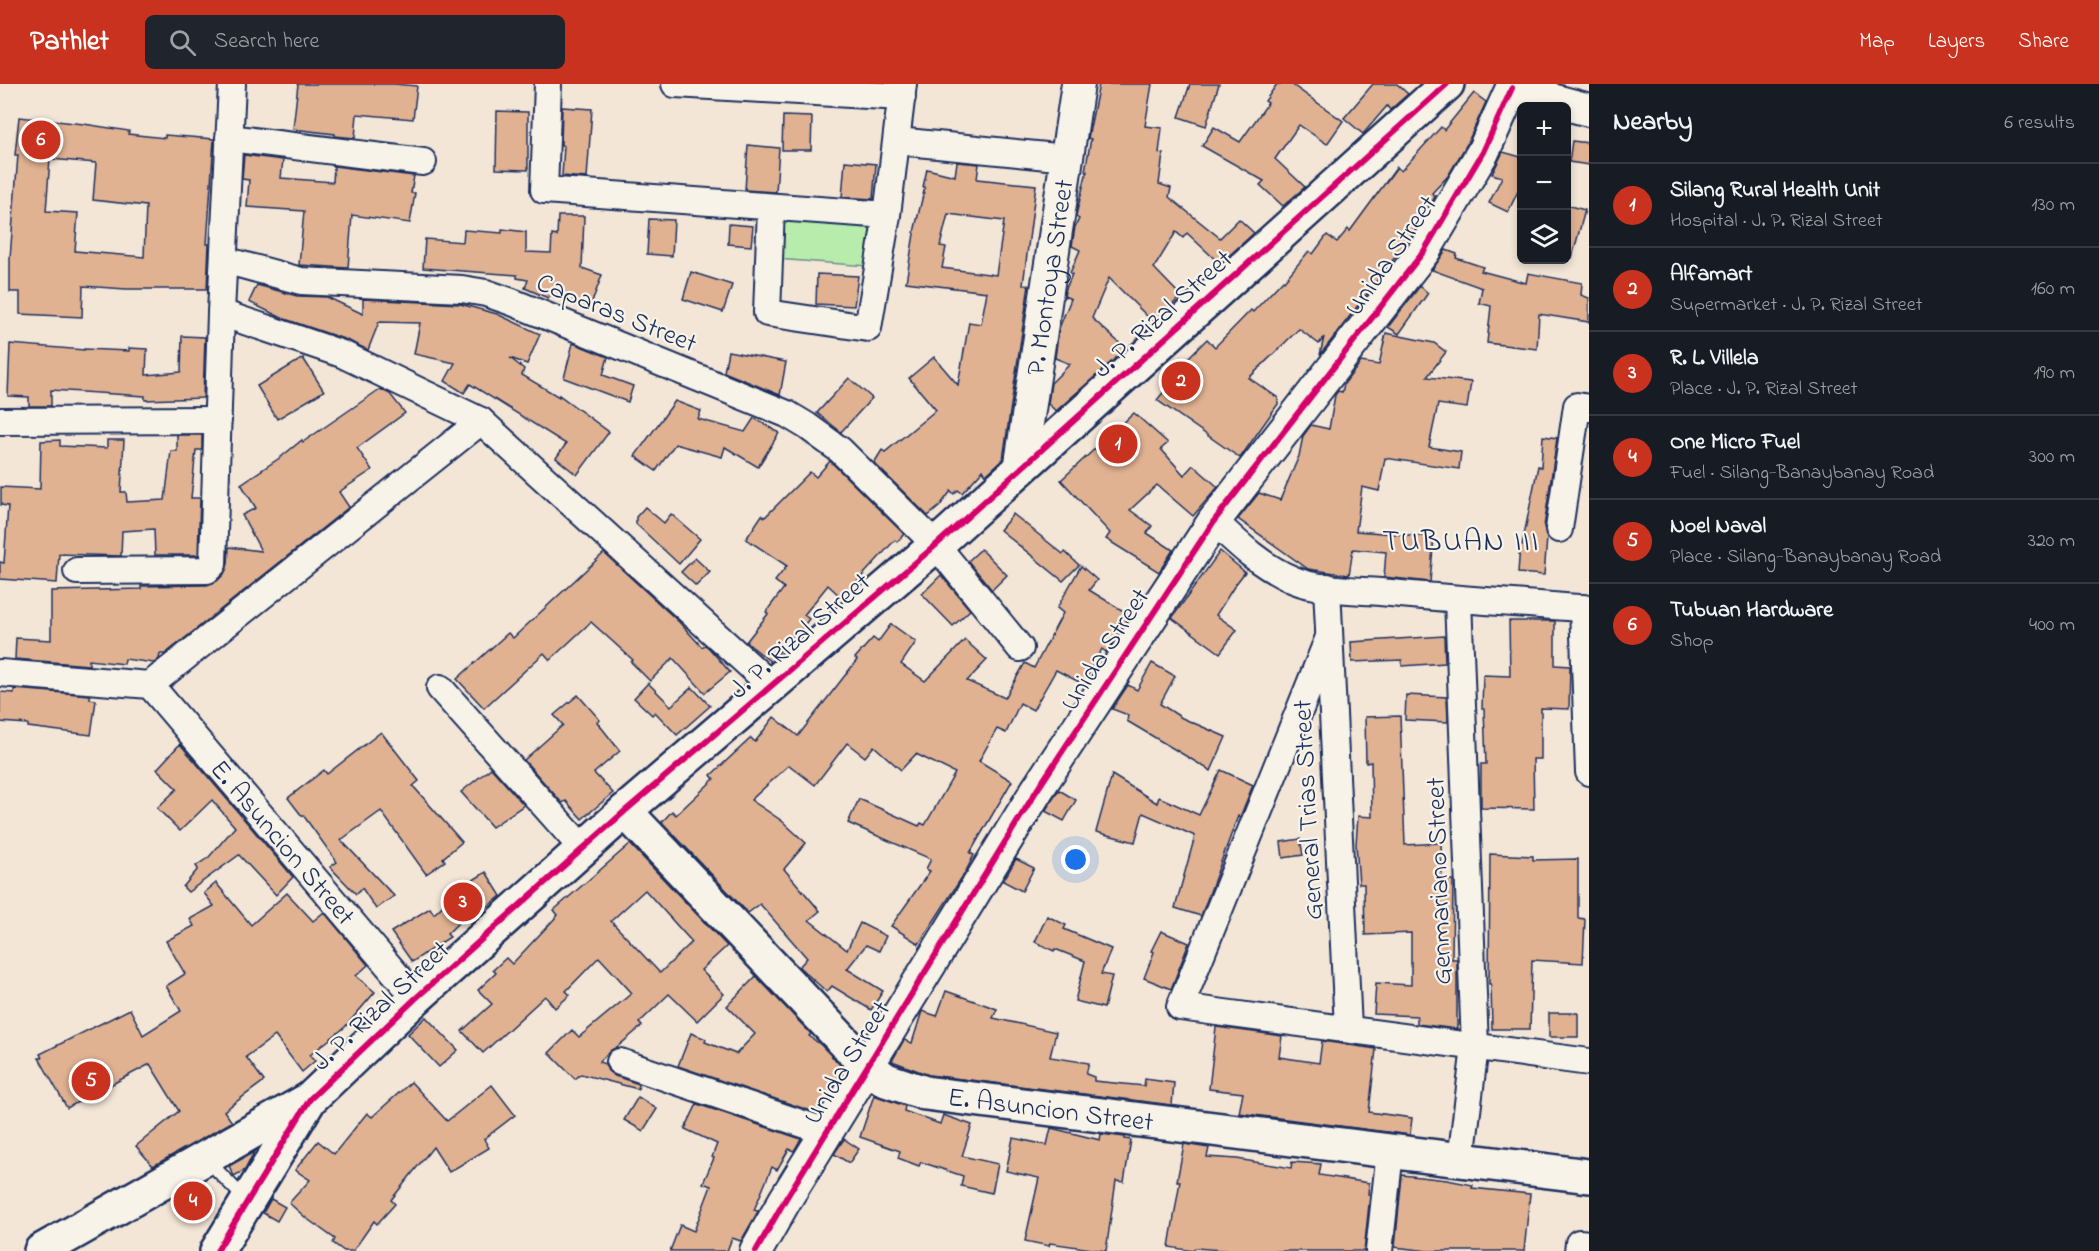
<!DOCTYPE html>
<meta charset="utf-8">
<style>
:root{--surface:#171b24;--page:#20242c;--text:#f1f3f6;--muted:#9ea1a6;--line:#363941;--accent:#c8321e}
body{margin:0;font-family:"Indie Flower",sans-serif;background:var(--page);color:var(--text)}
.controls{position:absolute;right:18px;top:18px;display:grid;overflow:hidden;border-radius:9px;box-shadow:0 3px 9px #0003}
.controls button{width:54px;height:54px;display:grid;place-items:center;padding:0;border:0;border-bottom:2px solid var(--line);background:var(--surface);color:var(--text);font:30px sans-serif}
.you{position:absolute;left:1076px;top:776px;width:21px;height:21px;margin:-15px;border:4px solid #fff;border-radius:50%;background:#1a73e8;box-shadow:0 0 0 9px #1a73e833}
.badge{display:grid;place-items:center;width:39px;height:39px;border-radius:50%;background:var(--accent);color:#fff;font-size:20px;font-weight:700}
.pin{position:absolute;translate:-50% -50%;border:3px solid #fff;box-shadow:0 2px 6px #0006}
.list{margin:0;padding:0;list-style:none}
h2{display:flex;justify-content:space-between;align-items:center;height:78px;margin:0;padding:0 24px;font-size:26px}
h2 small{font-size:20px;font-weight:400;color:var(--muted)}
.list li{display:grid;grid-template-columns:39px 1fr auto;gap:18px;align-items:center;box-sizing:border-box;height:84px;padding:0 24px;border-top:2px solid var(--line)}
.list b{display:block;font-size:22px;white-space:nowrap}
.list p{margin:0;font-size:20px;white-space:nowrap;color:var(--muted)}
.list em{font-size:20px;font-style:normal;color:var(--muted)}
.icon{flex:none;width:33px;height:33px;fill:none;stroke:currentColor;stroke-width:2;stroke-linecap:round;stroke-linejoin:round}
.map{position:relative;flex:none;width:1589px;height:1167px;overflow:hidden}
header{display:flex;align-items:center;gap:36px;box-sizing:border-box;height:84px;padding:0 30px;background:var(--accent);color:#fff}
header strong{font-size:28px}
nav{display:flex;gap:33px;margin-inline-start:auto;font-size:21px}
.search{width:420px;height:54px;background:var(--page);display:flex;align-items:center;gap:15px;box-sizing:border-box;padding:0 21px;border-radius:9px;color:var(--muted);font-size:22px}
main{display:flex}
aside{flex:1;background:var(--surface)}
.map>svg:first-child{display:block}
.green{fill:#b8ecad;stroke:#6a8e86;stroke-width:1.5}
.building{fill:#e1b292;stroke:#1b2f5e;stroke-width:1.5;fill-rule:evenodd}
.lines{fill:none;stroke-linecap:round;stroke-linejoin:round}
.service-casing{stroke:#1b2f5e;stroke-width:16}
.minor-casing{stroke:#1b2f5e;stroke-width:30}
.tertiary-casing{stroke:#1b2f5e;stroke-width:36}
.secondary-casing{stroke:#1b2f5e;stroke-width:38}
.service{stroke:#f7f3e8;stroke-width:12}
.minor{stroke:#f7f3e8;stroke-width:26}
.tertiary{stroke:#f7f3e8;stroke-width:32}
.secondary{stroke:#f7f3e8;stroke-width:33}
.cycleway-casing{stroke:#f7f3e8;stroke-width:10}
.cycleway{stroke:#d6006c;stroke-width:6}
.labels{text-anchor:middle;stroke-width:4.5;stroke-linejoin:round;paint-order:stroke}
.street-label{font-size:27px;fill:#1b2f5e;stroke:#f7f3e8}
.quarter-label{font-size:30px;letter-spacing:1.5px;fill:#1b2f5e;stroke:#f7f3e8}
</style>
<header>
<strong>Pathlet</strong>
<div class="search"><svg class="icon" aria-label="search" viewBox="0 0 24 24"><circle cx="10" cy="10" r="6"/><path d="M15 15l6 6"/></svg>Search here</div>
<nav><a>Map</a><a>Layers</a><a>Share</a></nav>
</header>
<main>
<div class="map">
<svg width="1589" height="1167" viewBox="0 0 1589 1167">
<rect width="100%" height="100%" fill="#f3e6d7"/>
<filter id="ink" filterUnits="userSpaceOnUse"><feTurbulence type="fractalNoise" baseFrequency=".0167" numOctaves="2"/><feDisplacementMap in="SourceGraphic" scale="12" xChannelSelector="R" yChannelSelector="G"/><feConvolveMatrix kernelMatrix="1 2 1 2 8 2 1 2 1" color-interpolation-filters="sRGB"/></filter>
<g filter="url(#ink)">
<!-- green -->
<polygon class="green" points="781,133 871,141 867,182 777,175"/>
<!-- building -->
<g class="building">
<polygon points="298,0 394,0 417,2 413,35 357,30 355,54 335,52 335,50 293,45"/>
<polygon points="1099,0 1152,0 1145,42 1162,44 1159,69 1163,70 1159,100 1171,104 1169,113 1220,154 1239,135 1254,149 1220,180 1187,149 1183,154 1176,148 1154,184 1181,212 1154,239 1109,194 1092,234 1126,265 1056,327 1048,320 1051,299 1070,280 1055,274 1059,244 1071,215 1064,212 1065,207 1072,190 1070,189 1080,166 1072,162 1075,143 1079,135 1076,133 1077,127 1087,87 1085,87 1091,55 1088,54"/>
<polygon points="1190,0 1219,0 1206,42 1179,33"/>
<polygon points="1277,0 1291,0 1343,37 1327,60 1299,41 1275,75 1305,103 1283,122 1260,101 1264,97 1202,62 1214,43 1240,58 1268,19 1265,17"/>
<polygon points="1373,0 1397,0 1408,10 1390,26 1387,22 1363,50 1344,34"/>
<polygon points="1474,9 1486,18 1467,60 1448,92 1432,109 1435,113 1412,151 1320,271 1324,253 1319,260 1299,245 1249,294 1278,314 1278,320 1240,374 1157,316 1187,279 1185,277 1207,255 1215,263 1251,226 1253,228 1283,196 1284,197 1309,167 1313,170 1327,151 1337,158 1348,145 1350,147 1397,83 1401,87 1441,43 1444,46"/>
<polygon points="562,23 592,25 587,94 562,92 564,62 561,61"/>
<polygon points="497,27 528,28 528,86 496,85"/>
<polygon points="783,32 812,33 811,66 782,66"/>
<path d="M19,33l65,7 45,7 -1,3 37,4v-3l49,4 -7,105h2l-2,45h-81l-43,-3 -1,31 -62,-3v-22h-10v-34l8,-103h-3zM50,75l46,4 -3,37 53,6 -2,51 -69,-6 3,-38 -32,-2z"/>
<polygon points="1572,57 1589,59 1589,81 1569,78"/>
<polygon points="748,61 779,64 776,108 745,106"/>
<polygon points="1503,68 1521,73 1521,101 1508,128 1489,119 1502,93 1492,90"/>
<polygon points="244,71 283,76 281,94 333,98 334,82 414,92 411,109 415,109 410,139 352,131 348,184 299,181 304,127 247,123 249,96 242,95"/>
<polygon points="845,77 876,80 873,115 842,113"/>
<path d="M957,78l22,2 -2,15 59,6 -13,100h6l-26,174 -17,16 -3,-5 -21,23 -4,-3 -4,4 -3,-3 -12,16 -11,9 -54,-53 8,-13 3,2 51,-42 -27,-32 25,-21 24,28 11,-63 12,2 6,-32 -81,-10 9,-54 10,-41h-2l4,-18 28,7zM948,130l56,7 -8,54 -54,-7 4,-21 -6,-1z"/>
<polygon points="1566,121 1585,126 1572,174 1566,173"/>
<polygon points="558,132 584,132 582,184 602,191 589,226 550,211 548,214 525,204 528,196 517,194 517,191 423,184 425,155 463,158 464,146 502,149 502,145 526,148 526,168 551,169 552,151 557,152"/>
<polygon points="649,135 674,136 672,172 647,170"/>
<polygon points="729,140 753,142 751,162 728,160"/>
<polygon points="1446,166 1457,170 1456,174 1483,183 1481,187 1526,199 1528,189 1582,199 1581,211 1589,214 1589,238 1539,230 1537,265 1487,259 1491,222 1479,219 1482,204 1432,186"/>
<polygon points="691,188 732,201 723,228 683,215"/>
<polygon points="817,190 858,192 854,222 816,220"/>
<polygon points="257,201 297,212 327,213 363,230 363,215 460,220 497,230 540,250 527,280 510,274 524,285 522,291 559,313 559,311 609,348 577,391 556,374 566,360 470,300 464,309 445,297 455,279 414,270 420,239 379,238 368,266 347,256 282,234 249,218"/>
<polygon points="1420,202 1428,209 1399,250 1388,243"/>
<polygon points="1386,249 1434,259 1446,268 1427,293 1471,298 1467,324 1438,320 1429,363 1461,368 1459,385 1385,374 1379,407 1362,403 1356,447 1434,453 1430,498 1384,493 1386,468 1353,465 1349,491 1308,485 1238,435 1259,409 1280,416 1299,372 1303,352 1311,341 1329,345 1335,311 1338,307 1342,308 1344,300 1361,278 1379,281"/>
<polygon points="182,252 205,253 203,314 145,316 145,312 51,306 51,322 29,322 29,313 8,312 10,260 84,266 84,265 129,267 129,264 147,265 146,291 181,288"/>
<polygon points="573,259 608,273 603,291 633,302 628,318 564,294"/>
<polygon points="728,267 786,278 780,311 724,288"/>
<polygon points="303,274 324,307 277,335 257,302"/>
<polygon points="849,294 872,314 841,348 817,329"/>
<polygon points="380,305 390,310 405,329 357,364 372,386 339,408 349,423 165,570 160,570 159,575 154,579 125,575 124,580 89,576 89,581 15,575 16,554 51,556 51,507 141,505 141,502 207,501 217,497 224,490 228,480 229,463 261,467 242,431 256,424 241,400 281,373 302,356 303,358"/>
<polygon points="675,317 701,327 698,335 745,348 754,334 779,349 758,383 725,363 722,373 675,360 656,387 635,372"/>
<polygon points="1134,329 1168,359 1161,365 1184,391 1193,381 1218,403 1193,432 1157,401 1130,426 1152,442 1147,449 1173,466 1159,488 1106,455 1110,449 1061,396"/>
<polygon points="177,351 202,351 202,366 196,366 191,414 200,414 198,471 155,471 154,445 122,447 121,472 59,470 57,499 0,495 0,478 4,479 8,422 1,421 1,403 40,405 41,357 60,356 60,362 107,364 107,356 124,356 121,408 126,408 127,418 165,416 171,367 177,367"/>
<polygon points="1543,352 1557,354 1544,443 1547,454 1544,491 1518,489 1520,461 1522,461 1538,382 1541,383"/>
<polygon points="830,377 904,450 897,458 895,456 842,514 828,501 804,531 809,535 796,552 794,550 771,578 746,558 768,530 766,528 784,504 775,497 787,482 746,455 762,431 765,433 810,388 816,393"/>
<polygon points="645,423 664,439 671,430 700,455 679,480 636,440 636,433"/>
<polygon points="1013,430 1063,470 1065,468 1079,481 1063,497 1000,446"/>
<polygon points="981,465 1007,491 992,506 968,477"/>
<polygon points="1220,467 1245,488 1235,501 1216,531 1237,546 1220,569 1172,534"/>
<polygon points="604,469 679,538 702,563 705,561 709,564 730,588 705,609 673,574 650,597 631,578 633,576 591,538 550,576 544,569 484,624 457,595 508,549 513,554"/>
<polygon points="695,474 710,488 696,502 681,488"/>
<polygon points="1081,482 1097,496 1089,506 1130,531 1106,568 1102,565 1083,600 1056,586 1033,626 1020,619 1006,649 997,645 979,677 1012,697 970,769 974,771 966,787 919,860 891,842 930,787 926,785 931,775 848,739 859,715 919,742 921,739 925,741 955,689 916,670 901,686 874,662 865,673 847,659 815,701 789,681 751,716 782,737 806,759 784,785 820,827 809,836 847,866 860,839 886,852 879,867 866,861 847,885 883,907 871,926 832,902 827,908 799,883 807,874 760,820 748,829 662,738 672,727 676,731 714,695 711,691 751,654 755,658 774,633 798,652 857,576 855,574 873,554 878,558 891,540 916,558 901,580 925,597 965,556 987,576 967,597 1005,614 1025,579 1034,584 1063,529 1057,524"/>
<polygon points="941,491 970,526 953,542 922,510"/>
<polygon points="1509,537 1555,537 1555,581 1570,582 1569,625 1541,624 1541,675 1533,675 1534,725 1481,724 1481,680 1486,680 1484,625 1482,625 1483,591 1510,592"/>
<polygon points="1444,552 1445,579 1402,582 1402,576 1352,578 1351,558"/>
<polygon points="1152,579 1175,592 1160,620 1182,634 1226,653 1211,687 1127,637 1128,631 1112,625 1128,601 1137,606"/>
<polygon points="648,599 671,622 692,603 710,622 677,651 655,628 652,631 634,614"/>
<polygon points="14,605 90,611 90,615 96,616 91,651 28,643 28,640 0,638 0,608 14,609"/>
<polygon points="578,611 600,636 597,638 620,667 594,689 613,709 582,735 566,717 562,719 524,676 563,641 554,631"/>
<polygon points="1406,611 1447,613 1448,638 1405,636"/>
<polygon points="1400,632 1405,761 1441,759 1442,796 1453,796 1452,875 1457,875 1457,945 1417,940 1417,932 1374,930 1376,899 1411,901 1411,849 1365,851 1364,800 1359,800 1356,760 1358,732 1372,733 1371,678 1366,679 1365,633"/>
<polygon points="381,648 419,697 413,702 462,758 443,774 445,777 426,790 381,727 341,756 394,812 376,825 362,804 356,810 330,783 337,778 303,731 302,732 288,714 324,686 327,690"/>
<polygon points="180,660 293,793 276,811 239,771 188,808 183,803 198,785 196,782 209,773 235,743 212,716 180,747 157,724 177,705 157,685"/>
<polygon points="491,684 524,721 492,743 461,708"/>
<polygon points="1221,686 1253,701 1240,733 1238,732 1201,832 1175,824 1195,752 1143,729 1135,758 1096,748 1112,691 1157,719 1159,713 1199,731"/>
<polygon points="1059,706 1076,716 1064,737 1045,727"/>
<polygon points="1300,755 1303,771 1283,774 1281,758"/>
<path d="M630,760l97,102 -26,24 23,24 -27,27 -28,-27 -30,29 3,3 -25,21 -6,3 -12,12 6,2 3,7 7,5 24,8 -1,5 -57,-15 -6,5 -26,-26 23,-23 7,7 53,-44 -33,-36 -33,34 4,4 -15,13 -10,-12 -62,57 -21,-22 30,-27 -14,-14 18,-17 -3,-3 13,-12 6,6 46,-49 -4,-5zM645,806l47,52 -32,31 -49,-52z"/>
<polygon points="1490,770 1533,772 1533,776 1578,775 1578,834 1585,835 1583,879 1532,876 1530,945 1492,945 1491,900 1489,900"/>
<polygon points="1016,775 1034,784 1022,807 1003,797"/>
<polygon points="486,788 501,812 486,824 481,816 447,850 450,853 412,878 391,848 430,824 434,830 462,803"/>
<polygon points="216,799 251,841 287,809 313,837 324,828 368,881 356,892 375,908 345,943 310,971 315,977 302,988 275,952 246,973 264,997 224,1027 232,1038 153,1082 136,1062 179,1027 150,980 67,1024 39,974 42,974 40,970 130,925 143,951 181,927 166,902 185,890 166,857 194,842 190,835 214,822 204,809"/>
<polygon points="1047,832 1066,841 1064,845 1111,865 1101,890 1112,892 1104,924 1075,917 1085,877 1055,865 1054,867 1035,858"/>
<polygon points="1161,847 1189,859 1171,905 1144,894 1154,868 1151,867"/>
<polygon points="756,892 811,950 809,952 821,961 844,985 817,1029 678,982 691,949 706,955 705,958 736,970 755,950 727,922"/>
<polygon points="946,907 997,925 993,934 1056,948 1050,973 1089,979 1086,990 1094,993 1094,997 1144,1002 1145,995 1174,999 1172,1021 929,991 892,977 904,956 912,959 922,927 937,932"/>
<rect x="1549" y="929" width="29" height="24"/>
<polygon points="426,933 458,966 439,983 408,950"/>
<polygon points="1216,943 1282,952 1279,973 1319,979 1322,957 1376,965 1369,1028 1412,1034 1410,1051 1239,1029 1243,1009 1209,1005"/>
<polygon points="411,998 447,1037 492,1001 515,1031 484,1055 489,1064 449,1088 433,1063 391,1116 395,1120 377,1140 374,1137 353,1167 344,1167 333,1159 335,1155 306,1134 289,1119 310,1096 295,1086 318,1057 334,1070 367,1029 372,1033"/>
<polygon points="874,1011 905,1022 904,1027 940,1040 943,1031 972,1041 962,1072 998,1080 992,1109 961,1102 963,1092 921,1078 919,1082 898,1074 900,1067 860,1053"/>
<polygon points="638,1013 657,1025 643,1047 624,1036"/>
<polygon points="697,1020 801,1055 794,1067 789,1065 777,1086 772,1083 754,1126 758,1127 757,1129 741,1157 732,1154 727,1167 670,1167 680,1141 694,1147 711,1102 703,1099 714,1074 712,1073 717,1060 685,1045"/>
<polygon points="1051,1044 1100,1056 1101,1050 1125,1053 1125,1055 1131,1056 1124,1098 1116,1097 1106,1167 1050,1159 1049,1162 1025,1157 1039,1094 1006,1087 1013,1054 1047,1061"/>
<polygon points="844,1055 859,1065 849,1079 834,1070"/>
<polygon points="1184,1060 1209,1064 1207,1073 1237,1075 1291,1084 1292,1078 1321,1080 1319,1091 1369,1099 1368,1111 1370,1111 1364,1167 1236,1167 1195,1164 1193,1167 1169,1163 1180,1097 1177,1097"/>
<polygon points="254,1068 245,1086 234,1092 229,1082"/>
<polygon points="1402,1091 1447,1096 1473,1101 1472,1104 1530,1110 1524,1167 1428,1167 1395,1163"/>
<polygon points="271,1115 285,1123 277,1137 263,1129"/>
</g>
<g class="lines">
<defs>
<polyline id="service" points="207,1076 247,1117"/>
<g id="minor">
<polyline points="548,0 544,106 887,131"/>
<polyline points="675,0 902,13"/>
<polyline points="229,54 423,78"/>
<polyline points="897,57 1067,74"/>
<polyline points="771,123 767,229 868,244 887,131 903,0"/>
<polyline points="224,176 301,197 462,205 486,209 512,218 787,330 807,342 840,366 936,461 1020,564"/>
<polyline points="221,229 342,270 481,337 772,602"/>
<polyline points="0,337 218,336"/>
<path d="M1214,437c25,24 48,46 80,59 24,10 60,10 86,12 69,7 139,11 209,17"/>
<polyline points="1559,445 1577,322 1589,324"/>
<polyline points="77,487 207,486 213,480 221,229 232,0"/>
<polyline points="1327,503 1348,945"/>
<polyline points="1458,515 1475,963 1461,1076"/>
<polyline points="1583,524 1589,688"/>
<polyline points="1329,553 1180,923 1589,978"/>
<polyline points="0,589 150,601"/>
<polyline points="150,601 481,337"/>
<path id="s1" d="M150,601l266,313"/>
<polyline points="440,604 583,765"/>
<polyline points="620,978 827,1048"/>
<polyline points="1379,1167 1390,1068"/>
<polyline points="1578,1167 1579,1159 1589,1160"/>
</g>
<g id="tertiary">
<polyline points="1529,10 1589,26"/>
<path id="s2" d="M1020,386l58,-386"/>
<polyline points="756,1167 785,1116 1037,706 1214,437 1424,167 1483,68 1512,4"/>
</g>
<g id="secondary">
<polyline points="1533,0 1539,7 1553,18"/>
<path id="s3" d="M625,727l243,256 18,13 39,13 664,83"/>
<polyline points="41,1167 308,1016"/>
<polyline points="217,1167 310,1015 416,914 625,727 936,461 1447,0"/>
</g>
</defs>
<!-- service casing -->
<use href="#service" class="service-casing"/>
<!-- minor casing -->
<use href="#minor" class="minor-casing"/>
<!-- tertiary casing -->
<use href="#tertiary" class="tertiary-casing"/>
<!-- secondary casing -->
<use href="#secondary" class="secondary-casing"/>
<!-- service -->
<use href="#service" class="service"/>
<!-- minor -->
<use href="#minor" class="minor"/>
<!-- tertiary -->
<use href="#tertiary" class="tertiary"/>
<!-- secondary -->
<use href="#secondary" class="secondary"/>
<defs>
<g id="cycleway">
<polyline points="217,1167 310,1015 416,914 625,727 936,461 1447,0"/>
<polyline points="756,1167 785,1116 1037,706 1214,437 1424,167 1483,68 1512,4"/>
</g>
</defs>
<!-- cycleway casing -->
<use href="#cycleway" class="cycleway-casing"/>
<!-- cycleway -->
<use href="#cycleway" class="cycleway"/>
</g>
</g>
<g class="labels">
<!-- street labels -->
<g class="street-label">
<text transform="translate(1390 171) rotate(-55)" y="9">Unida Street</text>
<text dy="9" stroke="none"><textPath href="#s2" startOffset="195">P. Montoya Street</textPath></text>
<text transform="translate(617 228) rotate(22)" y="9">Caparas Street</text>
<text transform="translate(1162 229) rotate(-42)" y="9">J. P. Rizal Street</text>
<text transform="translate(799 551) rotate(-41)" y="9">J. P. Rizal Street</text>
<text transform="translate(1104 565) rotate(-57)" y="9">Unida Street</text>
<text transform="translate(1307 726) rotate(-93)" y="9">General Trias Street</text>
<text dy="9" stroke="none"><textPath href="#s1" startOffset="206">E. Asuncion Street</textPath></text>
<text transform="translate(1438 797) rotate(-92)" y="9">Genmariano Street</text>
<text transform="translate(380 921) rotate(-43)" y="9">J. P. Rizal Street</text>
<text transform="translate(846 978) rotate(-58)" y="9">Unida Street</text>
<text dy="9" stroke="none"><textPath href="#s3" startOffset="543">E. Asuncion Street</textPath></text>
</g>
<!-- quarter labels -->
<g class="quarter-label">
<text x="1461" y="466">TUBUAN III</text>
</g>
</g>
</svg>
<div class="controls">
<button>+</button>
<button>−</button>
<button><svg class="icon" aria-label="layers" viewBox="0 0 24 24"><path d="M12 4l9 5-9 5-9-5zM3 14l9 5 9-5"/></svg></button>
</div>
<div class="you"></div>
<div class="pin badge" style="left:1118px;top:360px">1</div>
<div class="pin badge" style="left:1181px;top:297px">2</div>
<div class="pin badge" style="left:463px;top:818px">3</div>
<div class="pin badge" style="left:193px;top:1117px">4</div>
<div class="pin badge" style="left:91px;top:997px">5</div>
<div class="pin badge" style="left:41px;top:56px">6</div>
</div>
<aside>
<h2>Nearby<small>6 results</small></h2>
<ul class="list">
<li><span class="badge">1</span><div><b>Silang Rural Health Unit</b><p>Hospital · J. P. Rizal Street</p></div><em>130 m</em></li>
<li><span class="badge">2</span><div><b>Alfamart</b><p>Supermarket · J. P. Rizal Street</p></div><em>160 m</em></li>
<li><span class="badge">3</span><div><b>R. L. Villela</b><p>Place · J. P. Rizal Street</p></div><em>190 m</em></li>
<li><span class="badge">4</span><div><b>One Micro Fuel</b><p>Fuel · Silang-Banaybanay Road</p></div><em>300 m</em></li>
<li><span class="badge">5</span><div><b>Noel Naval</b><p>Place · Silang-Banaybanay Road</p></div><em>320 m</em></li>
<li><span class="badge">6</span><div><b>Tubuan Hardware</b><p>Shop</p></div><em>400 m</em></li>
</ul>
</aside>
</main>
